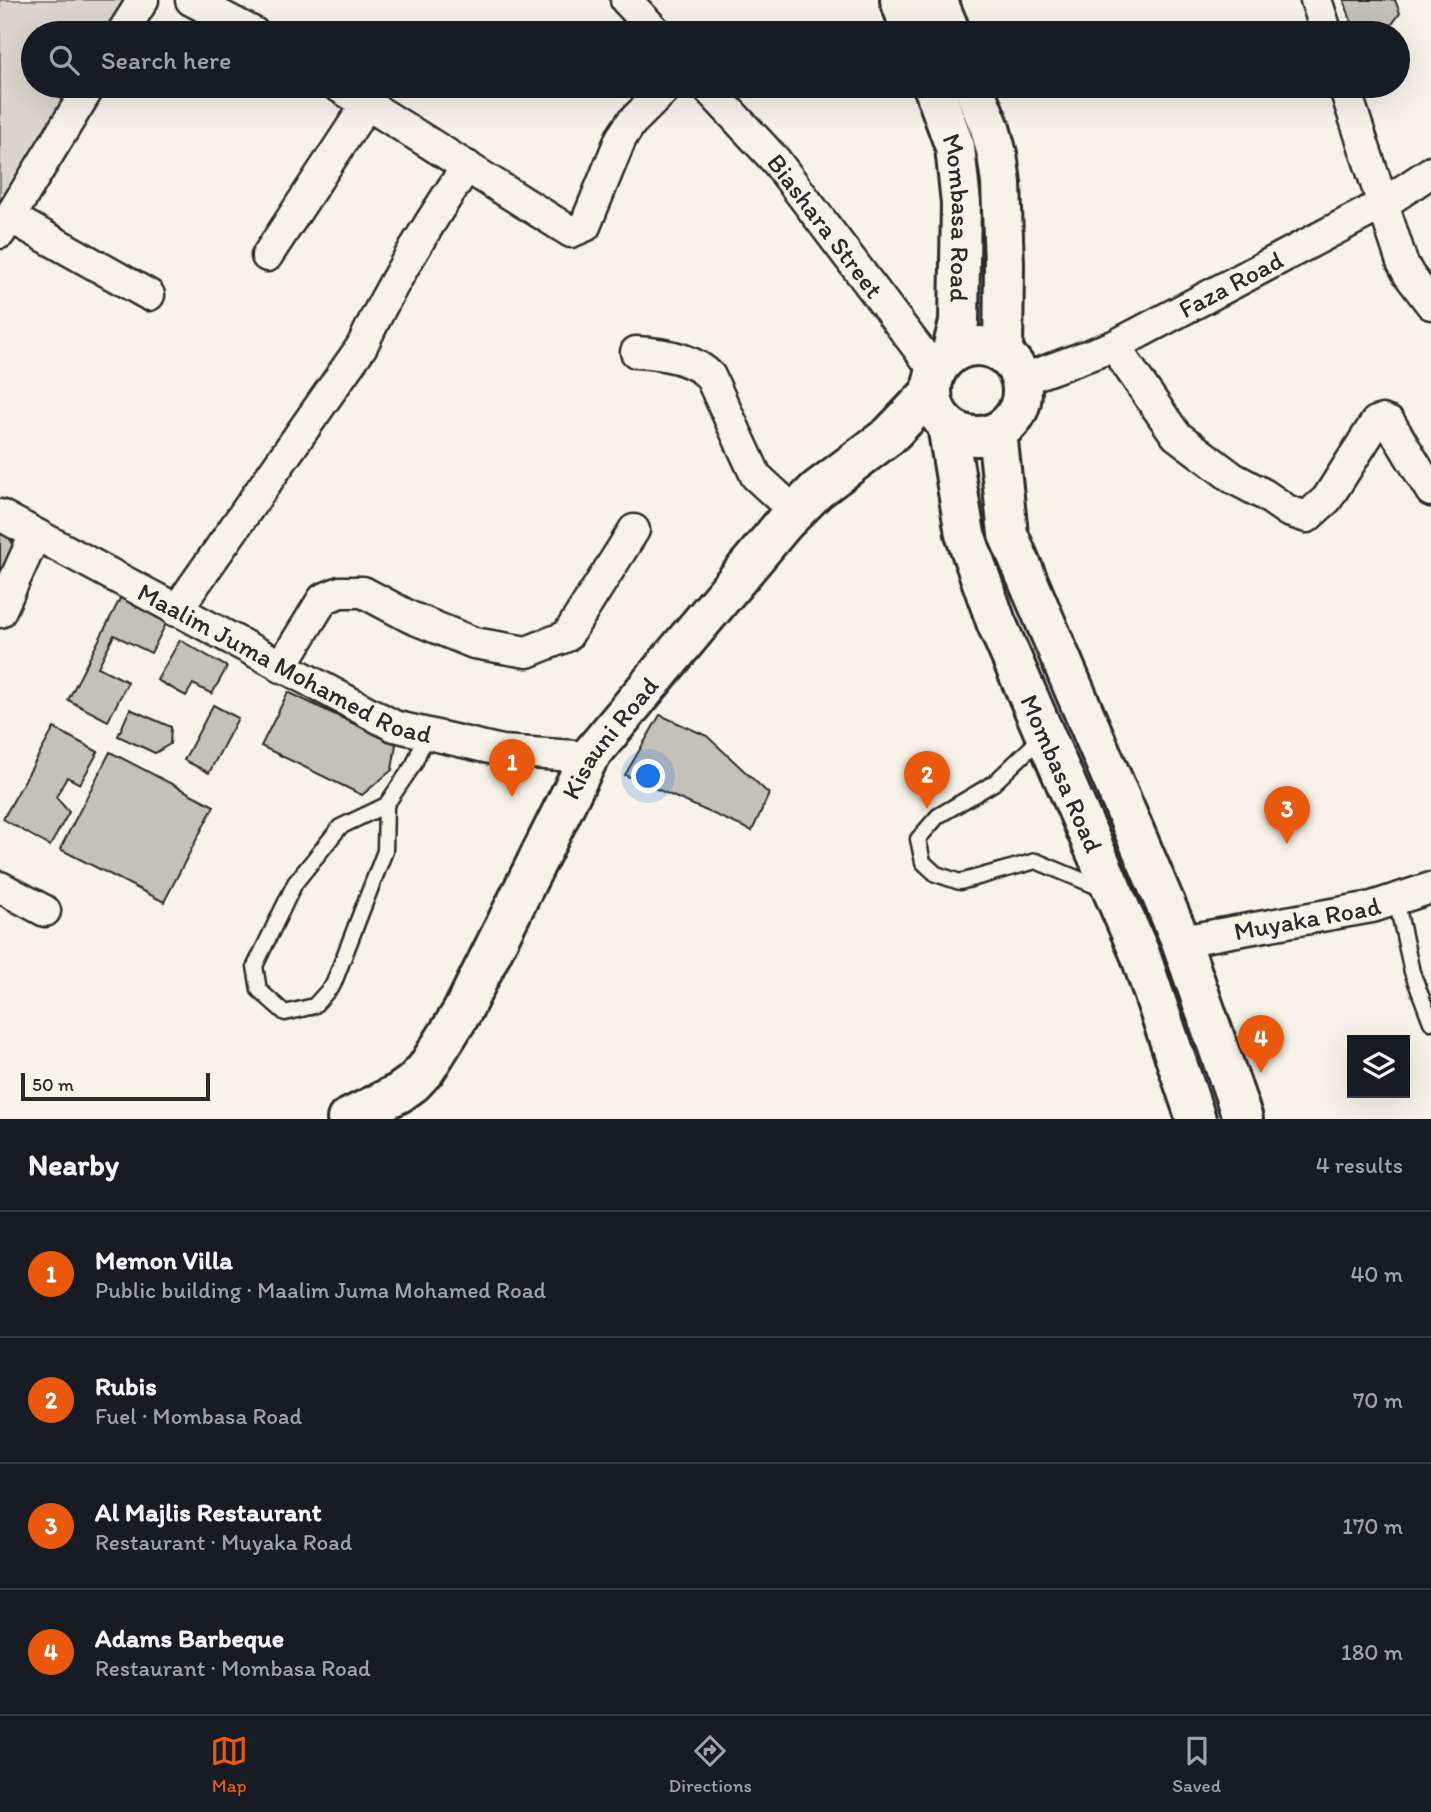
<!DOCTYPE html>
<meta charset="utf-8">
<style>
:root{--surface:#171b24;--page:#20242c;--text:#f1f3f6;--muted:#9ea1a6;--line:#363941;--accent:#ea580c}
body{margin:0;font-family:Itim,sans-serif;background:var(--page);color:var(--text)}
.controls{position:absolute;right:21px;bottom:21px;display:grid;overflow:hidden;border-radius:0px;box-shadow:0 7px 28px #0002}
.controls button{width:63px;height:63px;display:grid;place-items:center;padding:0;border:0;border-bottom:2px solid var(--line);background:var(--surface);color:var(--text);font:35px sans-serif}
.scale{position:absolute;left:21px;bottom:18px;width:189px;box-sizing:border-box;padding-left:7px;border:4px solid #2b2b2b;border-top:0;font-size:19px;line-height:24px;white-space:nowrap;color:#2b2b2b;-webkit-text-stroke:5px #f7f3e8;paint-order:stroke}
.you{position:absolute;left:649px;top:777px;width:24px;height:24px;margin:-18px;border:5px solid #fff;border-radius:50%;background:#1a73e8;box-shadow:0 0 0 10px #1a73e833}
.badge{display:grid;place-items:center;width:46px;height:46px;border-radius:50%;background:var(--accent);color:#fff;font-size:23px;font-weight:700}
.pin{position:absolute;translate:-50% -58px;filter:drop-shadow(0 2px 4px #0008)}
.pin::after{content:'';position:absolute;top:37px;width:24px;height:21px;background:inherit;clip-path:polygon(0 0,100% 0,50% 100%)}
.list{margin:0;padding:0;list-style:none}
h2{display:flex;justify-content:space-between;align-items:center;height:91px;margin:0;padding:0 28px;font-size:30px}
h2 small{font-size:23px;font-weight:400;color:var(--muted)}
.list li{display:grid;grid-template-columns:46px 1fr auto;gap:21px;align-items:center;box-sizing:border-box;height:126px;padding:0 28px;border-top:2px solid var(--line)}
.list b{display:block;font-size:26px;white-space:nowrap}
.list p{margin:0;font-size:23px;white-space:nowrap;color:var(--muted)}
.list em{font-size:23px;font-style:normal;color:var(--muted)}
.icon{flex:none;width:38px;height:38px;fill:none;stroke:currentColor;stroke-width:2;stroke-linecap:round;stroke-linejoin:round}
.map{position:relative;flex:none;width:1431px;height:1119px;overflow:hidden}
.search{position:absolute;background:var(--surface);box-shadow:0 7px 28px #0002;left:21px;right:21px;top:21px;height:77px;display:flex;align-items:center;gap:18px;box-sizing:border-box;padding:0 24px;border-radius:38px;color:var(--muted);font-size:26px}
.sheet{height:595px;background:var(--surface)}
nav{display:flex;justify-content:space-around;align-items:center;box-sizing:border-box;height:98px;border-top:2px solid var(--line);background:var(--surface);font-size:19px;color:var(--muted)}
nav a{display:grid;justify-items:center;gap:4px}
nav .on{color:var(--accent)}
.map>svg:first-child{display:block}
.green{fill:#dad6cc;stroke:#82807c;stroke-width:2}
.building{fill:#c4c1b9;stroke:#2b2b2b;stroke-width:2}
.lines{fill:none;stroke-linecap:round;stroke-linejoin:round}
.lane-casing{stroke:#2b2b2b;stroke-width:19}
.street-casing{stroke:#2b2b2b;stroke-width:35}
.secondary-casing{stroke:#2b2b2b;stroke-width:44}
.highway-casing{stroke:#2b2b2b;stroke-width:44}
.lane{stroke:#f7f3e8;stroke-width:14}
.street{stroke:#f7f3e8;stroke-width:30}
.secondary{stroke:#f7f3e8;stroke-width:38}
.highway{stroke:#f7f3e8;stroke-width:38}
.labels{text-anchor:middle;stroke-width:5;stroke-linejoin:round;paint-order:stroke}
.street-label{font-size:26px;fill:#2b2b2b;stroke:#f7f3e8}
</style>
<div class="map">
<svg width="1431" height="1119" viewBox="0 0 1431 1119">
<rect width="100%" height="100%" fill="#f7f3e8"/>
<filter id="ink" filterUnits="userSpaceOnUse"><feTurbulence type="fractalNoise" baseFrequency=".0143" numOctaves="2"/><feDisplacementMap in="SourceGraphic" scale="14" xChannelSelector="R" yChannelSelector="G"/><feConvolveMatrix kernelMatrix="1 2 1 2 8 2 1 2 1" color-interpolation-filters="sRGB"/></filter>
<g filter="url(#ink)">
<!-- green -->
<polygon class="green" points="0,0 127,0 106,33 33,33 33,86 73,86 0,202"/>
<!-- building -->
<g class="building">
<polygon points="1344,0 1395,0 1400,13 1386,33 1355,33"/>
<polygon points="0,525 14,545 0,578"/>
<polygon points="123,593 170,616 151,653 114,635 98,667 128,682 108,721 68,700"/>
<polygon points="180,640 227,667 212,694 193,684 186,696 157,680"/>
<polygon points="288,692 396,744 392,770 362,795 261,746"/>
<polygon points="213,705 238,718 209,773 184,760"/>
<polygon points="130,709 171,727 170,744 155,753 118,736"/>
<polygon points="660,715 707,736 769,794 752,831 625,775"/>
<polygon points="54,728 98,752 80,784 67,777 56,797 69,812 50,846 3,819"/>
<polygon points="110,752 214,806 164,902 60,849"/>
</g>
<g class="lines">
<defs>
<g id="lane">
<polyline points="1044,735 994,783 938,816 918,839 923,862 936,874 960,882 1036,861 1103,889"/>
<polyline points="386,805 385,851 333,985 314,1006 285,1013 259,990 255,966 295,883 340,827 386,805 414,764 427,733"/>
<polyline points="1396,899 1412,972 1431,1022"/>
</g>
<g id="street">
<polyline points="191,0 254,33"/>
<polyline points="626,0 657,33"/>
<polyline points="1316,0 1327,33"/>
<polyline points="122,33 143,0"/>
<polyline points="338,86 571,232 585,226 621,138 631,123 668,86"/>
<path id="s1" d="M706,86l70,75 160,211"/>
<polyline points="1344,86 1402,262 1409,275 1431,304"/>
<polyline points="10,217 149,295"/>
<polyline points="0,233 90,86"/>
<polyline points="267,256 367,104"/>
<polyline points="1114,346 1176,435 1233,478 1265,495 1288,511 1307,517 1327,499 1376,422 1382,420 1390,423 1431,491"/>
<path d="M636,352c24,1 57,6 74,24l46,100 39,36"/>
<path id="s2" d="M1021,380l93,-34 269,-142 48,-32"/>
<path id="s3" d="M0,515l394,211 108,25 87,6"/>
<path d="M176,611l186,-265c29,-63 66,-122 105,-180"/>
<polyline points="0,612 35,535"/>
<polyline points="281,667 323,599 340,592 363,592 410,617 474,643 527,652 567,636 634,530"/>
<polyline points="0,887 45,911"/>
<path id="s4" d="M1181,941l191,-34 59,-19"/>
</g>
<g id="secondary">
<path id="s5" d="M347,1119l52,-26 14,-10 13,-14 36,-57 127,-255 195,-234 33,-33 73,-55 42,-44"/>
</g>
<g id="highway">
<polyline points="900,0 912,33"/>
<polyline points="937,0 951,33"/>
<path id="s6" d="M933,86l22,61 6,56 -2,119 -8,32"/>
<polyline points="973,86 990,128 997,154 1001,183 1004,264 1003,354"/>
<circle cx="977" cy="391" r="45"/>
<path id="s7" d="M947,425l18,109 31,88 144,332 56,165"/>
<polyline points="997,432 1008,534 1181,941 1243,1119"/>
</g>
</defs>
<!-- lane casing -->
<use href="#lane" class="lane-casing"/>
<!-- street casing -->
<use href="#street" class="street-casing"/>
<!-- secondary casing -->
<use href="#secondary" class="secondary-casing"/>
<!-- highway casing -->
<use href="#highway" class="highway-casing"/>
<!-- lane -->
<use href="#lane" class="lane"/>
<!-- street -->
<use href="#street" class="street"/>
<!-- secondary -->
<use href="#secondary" class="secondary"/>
<!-- highway -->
<use href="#highway" class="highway"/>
</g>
</g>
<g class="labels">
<!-- street labels -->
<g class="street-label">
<text dy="9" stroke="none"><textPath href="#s6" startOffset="136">Mombasa Road</textPath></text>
<text dy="9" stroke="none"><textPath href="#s1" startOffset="184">Biashara Street</textPath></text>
<text dy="9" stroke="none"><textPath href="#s2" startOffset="231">Faza Road</textPath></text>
<text dy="9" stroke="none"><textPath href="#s3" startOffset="322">Maalim Juma Mohamed Road</textPath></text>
<text dy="9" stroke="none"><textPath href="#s5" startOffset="474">Kisauni Road</textPath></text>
<text dy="9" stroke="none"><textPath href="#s7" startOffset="369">Mombasa Road</textPath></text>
<text dy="9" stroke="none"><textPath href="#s4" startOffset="128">Muyaka Road</textPath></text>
</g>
</g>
</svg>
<div class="controls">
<button><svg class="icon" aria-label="layers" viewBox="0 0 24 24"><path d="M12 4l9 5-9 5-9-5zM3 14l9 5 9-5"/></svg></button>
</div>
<div class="scale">50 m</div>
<div class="you"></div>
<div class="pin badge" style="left:512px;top:797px">1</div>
<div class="pin badge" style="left:927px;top:809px">2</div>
<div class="pin badge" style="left:1287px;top:844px">3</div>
<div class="pin badge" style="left:1261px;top:1073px">4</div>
<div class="search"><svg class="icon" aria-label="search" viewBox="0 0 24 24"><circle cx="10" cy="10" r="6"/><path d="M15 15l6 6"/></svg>Search here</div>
</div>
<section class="sheet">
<h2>Nearby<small>4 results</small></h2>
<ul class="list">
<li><span class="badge">1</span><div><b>Memon Villa</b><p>Public building · Maalim Juma Mohamed Road</p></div><em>40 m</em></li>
<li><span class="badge">2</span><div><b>Rubis</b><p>Fuel · Mombasa Road</p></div><em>70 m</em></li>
<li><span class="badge">3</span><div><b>Al Majlis Restaurant</b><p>Restaurant · Muyaka Road</p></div><em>170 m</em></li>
<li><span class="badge">4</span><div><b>Adams Barbeque</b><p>Restaurant · Mombasa Road</p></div><em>180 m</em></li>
</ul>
</section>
<nav>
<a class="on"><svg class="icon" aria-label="map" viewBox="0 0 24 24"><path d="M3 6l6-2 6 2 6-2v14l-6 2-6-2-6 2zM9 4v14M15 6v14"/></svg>Map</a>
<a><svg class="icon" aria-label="directions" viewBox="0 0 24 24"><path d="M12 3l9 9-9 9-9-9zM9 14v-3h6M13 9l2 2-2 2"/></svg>Directions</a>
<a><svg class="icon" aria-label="saved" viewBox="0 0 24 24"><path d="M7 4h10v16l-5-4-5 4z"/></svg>Saved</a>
</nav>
